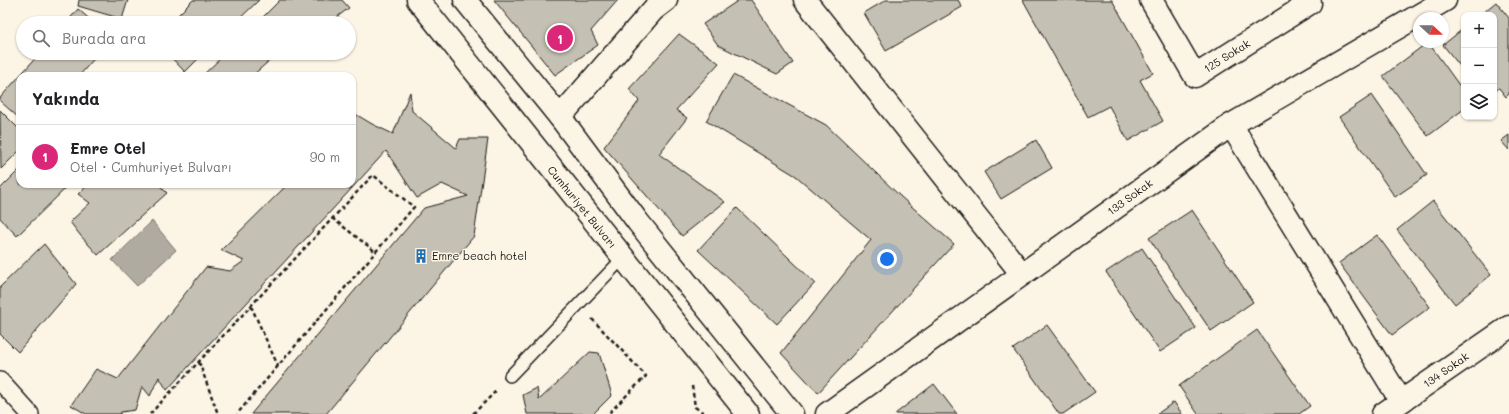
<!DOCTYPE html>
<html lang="tr">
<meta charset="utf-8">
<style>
:root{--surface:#fff;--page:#f2f2f2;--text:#202124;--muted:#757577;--line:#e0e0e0;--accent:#db2777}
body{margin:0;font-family:Mali,sans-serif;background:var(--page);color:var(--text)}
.controls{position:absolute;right:12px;top:12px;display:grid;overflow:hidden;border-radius:8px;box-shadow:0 1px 3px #0004}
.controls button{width:36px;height:36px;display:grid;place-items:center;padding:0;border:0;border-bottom:1px solid var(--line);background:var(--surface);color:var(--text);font:20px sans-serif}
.compass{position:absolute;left:1413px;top:12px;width:36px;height:36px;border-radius:50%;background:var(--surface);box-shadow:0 1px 3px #0004;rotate:112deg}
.you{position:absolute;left:887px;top:259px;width:14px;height:14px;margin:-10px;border:3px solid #fff;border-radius:50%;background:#1a73e8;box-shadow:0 0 0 6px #1a73e833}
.badge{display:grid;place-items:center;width:26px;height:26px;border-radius:50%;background:var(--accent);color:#fff;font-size:13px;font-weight:700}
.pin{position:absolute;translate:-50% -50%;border:2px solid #fff;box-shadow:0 1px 4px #0006}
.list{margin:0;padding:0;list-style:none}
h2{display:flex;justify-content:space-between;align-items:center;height:52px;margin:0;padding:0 16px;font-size:17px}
h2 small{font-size:13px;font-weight:400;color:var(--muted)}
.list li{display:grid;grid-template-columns:26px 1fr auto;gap:12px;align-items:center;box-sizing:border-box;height:64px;padding:0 16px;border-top:1px solid var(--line)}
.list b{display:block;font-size:15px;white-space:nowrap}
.list p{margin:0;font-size:13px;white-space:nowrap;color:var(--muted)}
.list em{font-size:13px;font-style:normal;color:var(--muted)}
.icon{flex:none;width:22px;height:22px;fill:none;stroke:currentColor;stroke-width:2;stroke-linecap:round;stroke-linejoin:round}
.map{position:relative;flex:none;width:1509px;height:414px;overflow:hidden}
.search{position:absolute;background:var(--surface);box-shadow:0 1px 3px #0004;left:16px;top:16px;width:340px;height:44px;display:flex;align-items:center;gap:10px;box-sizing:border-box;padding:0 14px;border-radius:22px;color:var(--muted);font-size:15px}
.panel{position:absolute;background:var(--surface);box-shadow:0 1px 3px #0004;left:16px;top:72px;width:340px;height:116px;border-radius:12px}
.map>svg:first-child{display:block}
.water{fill:#b0aba1;stroke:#75726c}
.building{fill:#c4c0b3;stroke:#1c1c1c}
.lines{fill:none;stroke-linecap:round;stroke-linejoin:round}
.service-casing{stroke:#1c1c1c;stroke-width:14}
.pedestrian-casing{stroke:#1c1c1c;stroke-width:20}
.minor-casing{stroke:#1c1c1c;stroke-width:25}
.secondary-casing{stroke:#1c1c1c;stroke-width:25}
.path{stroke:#1c1c1c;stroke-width:2.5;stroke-dasharray:4 3;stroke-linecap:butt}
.service{stroke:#fcf5e5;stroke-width:11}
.pedestrian{stroke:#fcf5e5;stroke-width:17}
.minor{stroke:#fcf5e5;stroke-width:22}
.secondary{stroke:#fcf5e5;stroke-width:22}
.labels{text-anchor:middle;stroke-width:3;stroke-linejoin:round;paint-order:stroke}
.street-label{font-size:11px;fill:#1c1c1c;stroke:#fcf5e5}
.poi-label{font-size:11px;fill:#1c1c1c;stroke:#fcf5e5;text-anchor:start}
</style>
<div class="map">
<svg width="1509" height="414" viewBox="0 0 1509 414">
<rect width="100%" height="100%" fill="#fcf5e5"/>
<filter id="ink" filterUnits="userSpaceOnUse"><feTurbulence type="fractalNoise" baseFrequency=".025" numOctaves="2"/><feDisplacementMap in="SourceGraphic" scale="8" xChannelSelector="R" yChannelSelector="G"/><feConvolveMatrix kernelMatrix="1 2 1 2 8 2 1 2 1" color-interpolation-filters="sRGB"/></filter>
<g filter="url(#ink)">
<!-- water -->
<polygon class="water" points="152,221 176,250 137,286 112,260"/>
<!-- building -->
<g class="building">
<polygon points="79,0 128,0 122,19 78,6"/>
<polygon points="193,0 259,0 235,23 170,23"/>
<polygon points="280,0 342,0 349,8 329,23 257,23"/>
<polygon points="494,0 618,0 591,31 598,45 555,75"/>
<polygon points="739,0 751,0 793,63 777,74 718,45 703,24"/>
<polygon points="886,0 958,0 962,7 886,51 864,13"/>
<polygon points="1023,0 1112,0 1153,73 1140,80 1163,121 1128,141 1109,106 1088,117"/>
<polygon points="1496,2 1509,18 1509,94 1506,97 1499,88 1494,92 1494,15 1480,15"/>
<polygon points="78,9 94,23 66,23"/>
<polygon points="1464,28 1464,71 1443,45"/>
<polygon points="679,34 719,63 676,110 687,118 659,154 725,202 682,236 604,147 639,101 629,89"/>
<polygon points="1428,42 1464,92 1464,109 1428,136 1383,76"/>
<polygon points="40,53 99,53 79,76 20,76 20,119 0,101 0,98"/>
<polygon points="167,53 204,53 185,72"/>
<polygon points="226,53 278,53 252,76 202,76"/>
<polygon points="733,75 826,125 901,197 954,244 818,393 781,353 871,240 796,176 706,121"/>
<polygon points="410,92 412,111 456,148 460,139 488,139 474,236 326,414 251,414 424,208 468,196 442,184 417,198 386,151 167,390 159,377 150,396 142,386 135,410 121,412 120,414 86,414 71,405 96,369 118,379 206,267 230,271 244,261 221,250 288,184 352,184 352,121 357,115 372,124 393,134"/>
<polygon points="1372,95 1427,175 1395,197 1339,117"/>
<polygon points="0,110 20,130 20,150 1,169"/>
<polygon points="1509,135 1509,150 1501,141"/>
<polygon points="1036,140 1052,168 1001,199 984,172"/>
<polygon points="20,169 20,184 70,184 17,236 0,218 0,189"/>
<polygon points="89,184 158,184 167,193 98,255 80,235 70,222 90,203 78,194"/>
<polygon points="1433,201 1491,275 1455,304 1397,230"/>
<polygon points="737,208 815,283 777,324 698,250"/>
<polygon points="1192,210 1253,302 1211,331 1149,238"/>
<polygon points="1377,235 1430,307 1392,335 1339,263"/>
<polygon points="44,244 76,284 18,352 0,334 0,287"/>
<polygon points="1142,248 1196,328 1160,352 1106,272"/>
<polygon points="1047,325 1095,392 1063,414 1059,414 1013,349"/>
<polygon points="1257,330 1310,406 1299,414 1198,414 1179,386"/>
<polygon points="590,352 599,353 612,395 593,414 527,414 523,395 537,388 539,400"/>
<polygon points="934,384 957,414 895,414"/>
<polygon points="1174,402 1182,414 1157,414"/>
</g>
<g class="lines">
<defs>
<polyline id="service" points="510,376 623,258"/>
<polyline id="pedestrian" points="0,381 30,414"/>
<g id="minor">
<polyline points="805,0 1022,274"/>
<polyline points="1151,0 1195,76 1310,3 1308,0"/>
<polyline points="560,117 653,10 666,0"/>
<polyline points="1231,125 1401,401"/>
<polyline points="827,414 1231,125 1445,0"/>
<polyline points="1383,414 1509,327"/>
</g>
<g id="secondary">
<polyline points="418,0 748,414"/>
<polyline points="465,0 560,117 638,222 792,414"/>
</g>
</defs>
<!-- service casing -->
<use href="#service" class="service-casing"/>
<!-- pedestrian casing -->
<use href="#pedestrian" class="pedestrian-casing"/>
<!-- minor casing -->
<use href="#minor" class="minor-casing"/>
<!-- secondary casing -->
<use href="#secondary" class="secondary-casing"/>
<!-- path -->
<g class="path">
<polyline points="332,218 376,252"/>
<polyline points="251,306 278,366"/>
<polyline points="592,319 646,376 608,414"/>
<polyline points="199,362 218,414"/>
<polyline points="692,386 695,407 705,414"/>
<polyline points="150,414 373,175 414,207 237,414"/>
<polyline points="473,414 496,391"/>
</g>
<!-- service -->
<use href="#service" class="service"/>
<!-- pedestrian -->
<use href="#pedestrian" class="pedestrian"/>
<!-- minor -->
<use href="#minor" class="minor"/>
<!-- secondary -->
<use href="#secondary" class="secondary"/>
</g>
</g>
<!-- icons -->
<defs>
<symbol id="building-bare" viewBox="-9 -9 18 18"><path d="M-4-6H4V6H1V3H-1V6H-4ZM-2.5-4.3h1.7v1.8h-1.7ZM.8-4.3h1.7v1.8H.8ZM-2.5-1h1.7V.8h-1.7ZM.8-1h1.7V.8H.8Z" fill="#1f6fb2" stroke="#fcf5e5" stroke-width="2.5" paint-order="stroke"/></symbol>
</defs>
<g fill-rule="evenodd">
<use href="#building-bare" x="411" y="246" width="20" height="20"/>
</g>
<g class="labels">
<!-- street labels -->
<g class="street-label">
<text transform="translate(1227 56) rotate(-32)" y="4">125 Sokak</text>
<text transform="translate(1130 197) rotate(-36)" y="4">133 Sokak</text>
<text transform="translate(582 207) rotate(51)" y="4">Cumhuriyet Bulvarı</text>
<text transform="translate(1446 370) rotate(-35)" y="4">134 Sokak</text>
</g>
<!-- poi labels -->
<g class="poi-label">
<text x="432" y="260">Emre beach hotel</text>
</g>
</g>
</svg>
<div class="controls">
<button>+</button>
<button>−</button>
<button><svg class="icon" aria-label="layers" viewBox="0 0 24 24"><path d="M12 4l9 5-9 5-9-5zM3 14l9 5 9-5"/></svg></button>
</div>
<svg class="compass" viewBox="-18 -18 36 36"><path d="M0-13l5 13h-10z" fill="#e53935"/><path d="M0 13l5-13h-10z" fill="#757577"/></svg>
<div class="you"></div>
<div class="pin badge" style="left:560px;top:38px">1</div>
<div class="search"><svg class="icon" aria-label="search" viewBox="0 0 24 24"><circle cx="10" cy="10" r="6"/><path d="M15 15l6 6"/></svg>Burada ara</div>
<section class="panel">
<h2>Yakında<small></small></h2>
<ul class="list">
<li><span class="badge">1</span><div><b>Emre Otel</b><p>Otel · Cumhuriyet Bulvarı</p></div><em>90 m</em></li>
</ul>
</section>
</div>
